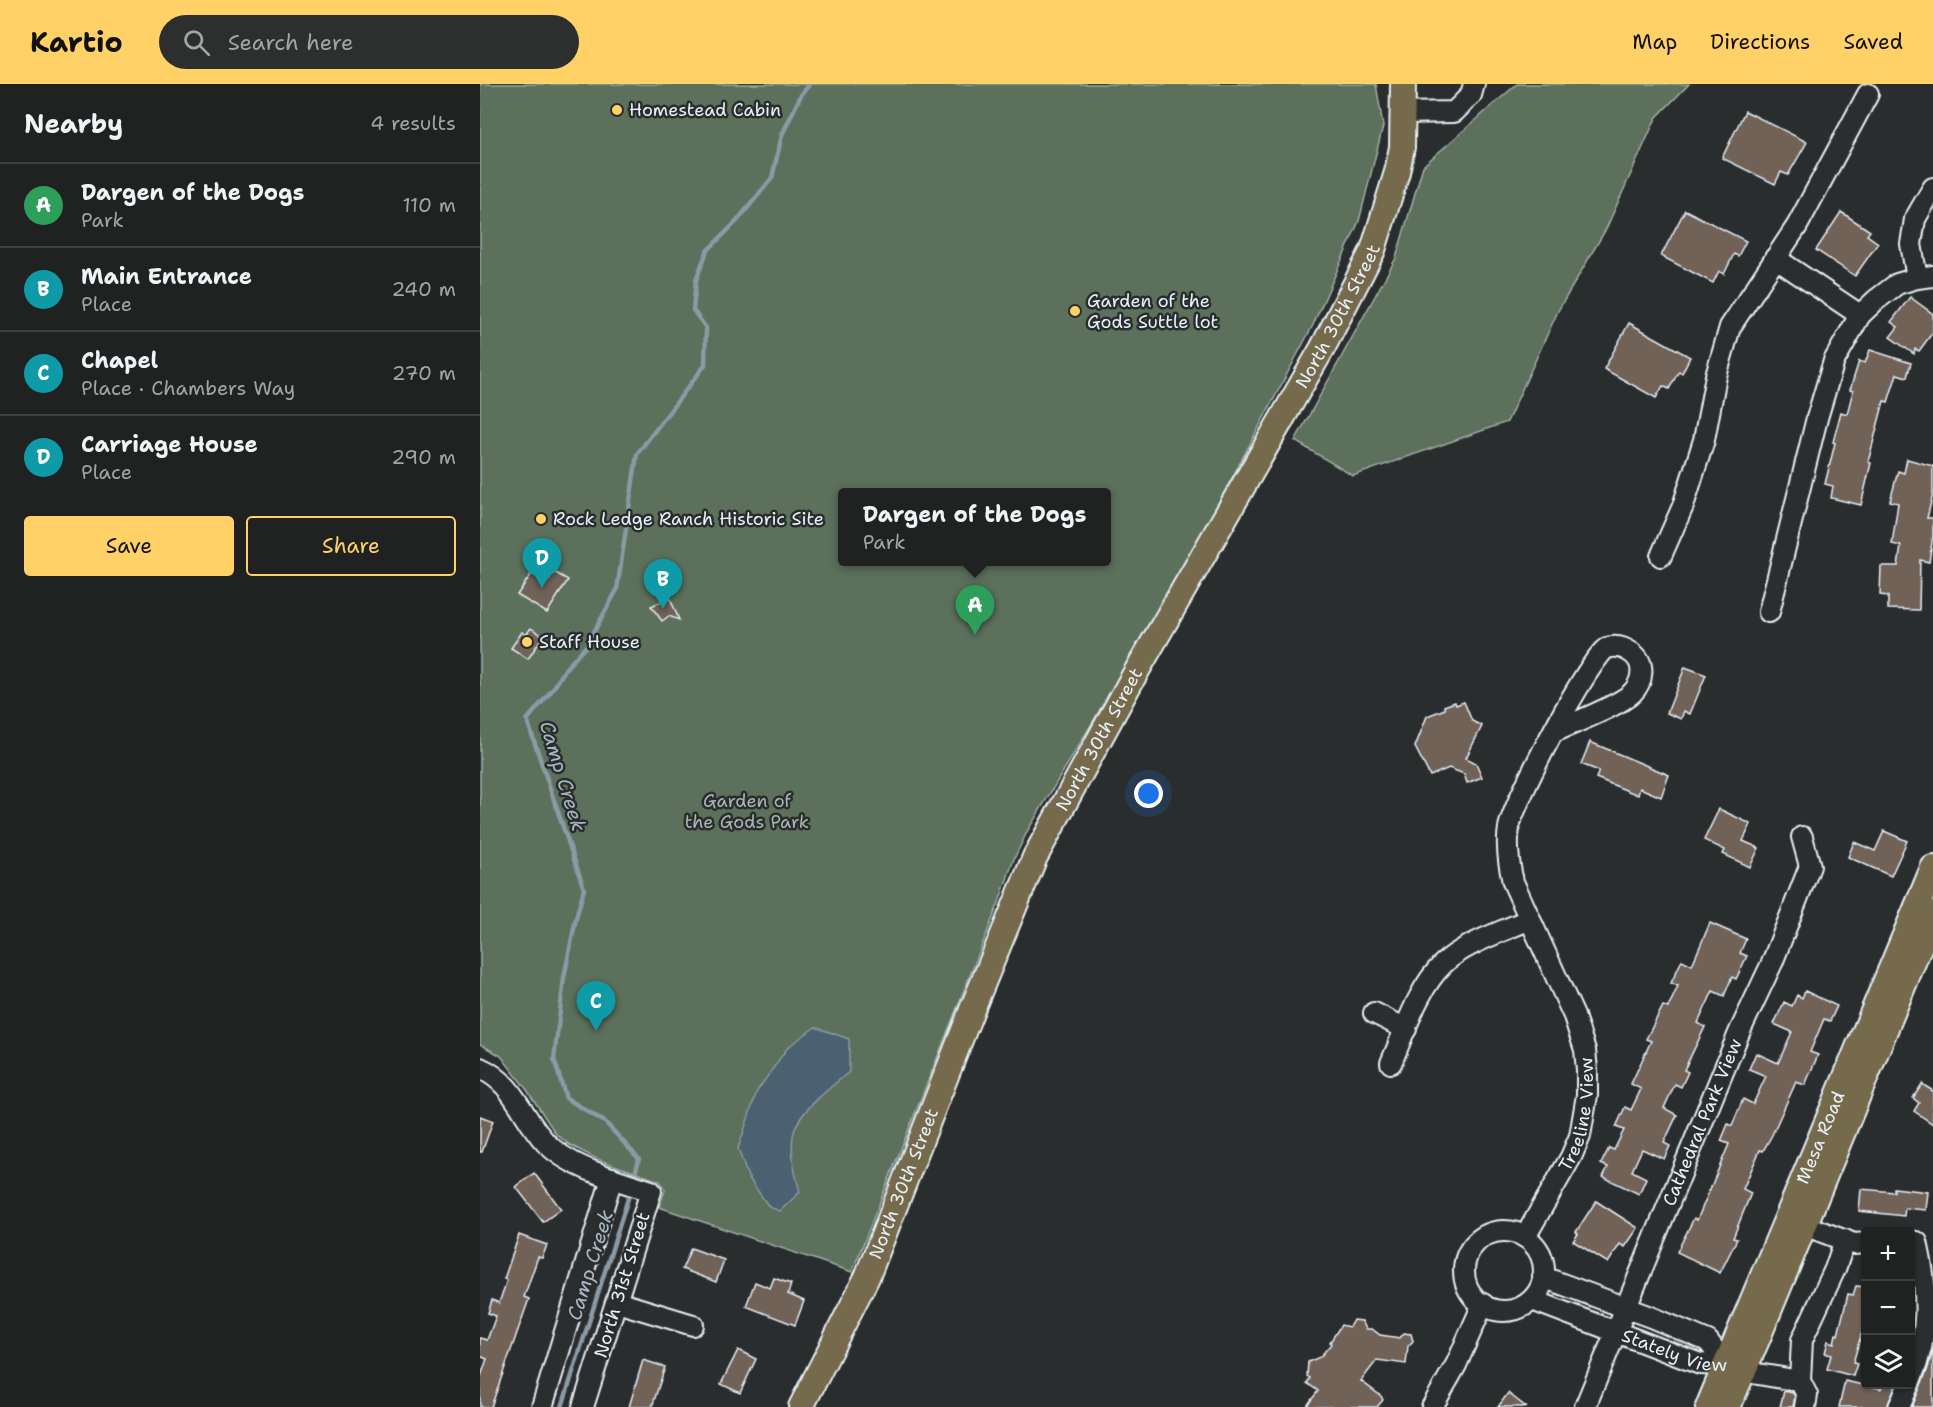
<!DOCTYPE html>
<meta charset="utf-8">
<style>
:root{--surface:#202222;--page:#2d2f2f;--text:#f1f3f6;--muted:#a2a4a5;--line:#3d3f40;--accent:#ffd166}
body{margin:0;font-family:"Shantell Sans",sans-serif;background:var(--page);color:var(--text)}
.controls{position:absolute;right:18px;bottom:18px;display:grid;overflow:hidden;border-radius:6px;box-shadow:0 2px 4px #0004}
.controls button{width:54px;height:54px;display:grid;place-items:center;padding:0;border:0;border-bottom:2px solid var(--line);background:var(--surface);color:var(--text);font:30px sans-serif}
.you{position:absolute;left:669px;top:710px;width:21px;height:21px;margin:-15px;border:4px solid #fff;border-radius:50%;background:#1a73e8;box-shadow:0 0 0 9px #1a73e833}
.badge{display:grid;place-items:center;width:39px;height:39px;border-radius:50%;background:var(--accent);color:#fff;font-size:20px;font-weight:700}
.pin{position:absolute;translate:-50% -50px;filter:drop-shadow(0 2px 3px #0008)}
.pin::after{content:'';position:absolute;top:32px;width:21px;height:18px;background:inherit;clip-path:polygon(0 0,100% 0,50% 100%)}
.popup{position:absolute;left:358px;top:404px;width:273px;height:78px;box-sizing:border-box;display:grid;place-content:center;border-radius:6px;background:var(--surface);filter:drop-shadow(0 2px 4px #0005);font-size:20px;white-space:nowrap;color:var(--muted)}
.popup b{font-size:22px;color:var(--text)}
.popup::after{content:'';position:absolute;left:50%;top:100%;margin-left:-12px;border:12px solid transparent;border-top-color:var(--surface)}
.list{margin:0;padding:0;list-style:none}
h2{display:flex;justify-content:space-between;align-items:center;height:78px;margin:0;padding:0 24px;font-size:26px}
h2 small{font-size:20px;font-weight:400;color:var(--muted)}
.list li{display:grid;grid-template-columns:39px 1fr auto;gap:18px;align-items:center;box-sizing:border-box;height:84px;padding:0 24px;border-top:2px solid var(--line)}
.list b{display:block;font-size:22px;white-space:nowrap}
.list p{margin:0;font-size:20px;white-space:nowrap;color:var(--muted)}
.list em{font-size:20px;font-style:normal;color:var(--muted)}
.actions{display:flex;gap:12px;padding:18px 24px}
.actions a{flex:1;padding:14px 0;border:2px solid var(--accent);border-radius:6px;text-align:center;font-size:21px;color:var(--accent)}
.actions .main{background:var(--accent);color:#111}
.icon{flex:none;width:33px;height:33px;fill:none;stroke:currentColor;stroke-width:2;stroke-linecap:round;stroke-linejoin:round}
.map{position:relative;flex:none;width:1453px;height:1323px;overflow:hidden}
header{display:flex;align-items:center;gap:36px;box-sizing:border-box;height:84px;padding:0 30px;background:var(--accent);color:#111}
header strong{font-size:28px}
nav{display:flex;gap:33px;margin-inline-start:auto;font-size:21px}
.search{width:420px;height:54px;background:var(--page);display:flex;align-items:center;gap:15px;box-sizing:border-box;padding:0 21px;border-radius:33px;color:var(--muted);font-size:22px}
main{display:flex}
aside{flex:1;background:var(--surface)}
.map>svg:first-child{display:block}
.green{fill:#5b705c;stroke:#a2b0aa;stroke-width:1.5;fill-rule:evenodd}
.water{fill:#4b616f;stroke:#8a9ba6;stroke-width:1.5}
.lines{fill:none;stroke-linecap:round;stroke-linejoin:round}
.stream{stroke:#8a9ba6;stroke-width:4.5}
.building{fill:#716258;stroke:#e8f1f8;stroke-width:1.5}
.minor-casing{stroke:#e8f1f8;stroke-width:24}
.major-casing{stroke:#e8f1f8;stroke-width:28}
.minor{stroke:#2a2d2e;stroke-width:20}
.major{stroke:#746b4b;stroke-width:24}
.poi-dot{fill:#ffd166;stroke:#2a2d2e;stroke-width:2}
.labels{text-anchor:middle;stroke-width:5;stroke-linejoin:round;paint-order:stroke}
.poi-label{font-size:18px;fill:#e8f1f8;stroke:#2a2d2e;text-anchor:start}
.street-label{font-size:18px;fill:#e8f1f8;stroke:#2a2d2e}
.park-label{font-size:18px;fill:#a9b7b2;stroke:#2a2d2e}
.water-label{font-size:20px;font-style:italic;fill:#a9b7c1;stroke:#2a2d2e}
</style>
<header>
<strong>Kartio</strong>
<div class="search"><svg class="icon" aria-label="search" viewBox="0 0 24 24"><circle cx="10" cy="10" r="6"/><path d="M15 15l6 6"/></svg>Search here</div>
<nav><a>Map</a><a>Directions</a><a>Saved</a></nav>
</header>
<main>
<aside>
<h2>Nearby<small>4 results</small></h2>
<ul class="list">
<li><span class="badge" style="background:#2e9e5b">A</span><div><b>Dargen of the Dogs</b><p>Park</p></div><em>110 m</em></li>
<li><span class="badge" style="background:#0f9aa8">B</span><div><b>Main Entrance</b><p>Place</p></div><em>240 m</em></li>
<li><span class="badge" style="background:#0f9aa8">C</span><div><b>Chapel</b><p>Place · Chambers Way</p></div><em>270 m</em></li>
<li><span class="badge" style="background:#0f9aa8">D</span><div><b>Carriage House</b><p>Place</p></div><em>290 m</em></li>
</ul>
<div class="actions"><a class="main">Save</a><a>Share</a></div>
</aside>
<div class="map">
<svg width="1453" height="1323" viewBox="0 0 1453 1323">
<rect width="100%" height="100%" fill="#2a2d2e"/>
<filter id="ink" filterUnits="userSpaceOnUse"><feTurbulence type="fractalNoise" baseFrequency=".0167" numOctaves="2"/><feDisplacementMap in="SourceGraphic" scale="12" xChannelSelector="R" yChannelSelector="G"/><feConvolveMatrix kernelMatrix="1 2 1 2 8 2 1 2 1" color-interpolation-filters="sRGB"/></filter>
<g filter="url(#ink)">
<!-- green -->
<g class="green">
<path d="M0,0h896l7,42 -24,95 -46,104 -135,255 -150,250 -14,29 -16,46 -146,367 -193,-65 6,-17 -5,-9 -63,-22 -27,-14 -14,-11 -29,-44 -26,-34 -21,-12zM363,408h264v70h-264z"/>
<polygon points="1037,0 1209,0 1176,34 1126,145 1079,225 1027,338 873,392 815,357 916,174 943,82"/>
</g>
<!-- water -->
<path class="water" d="M335,943l34,12v33c-16,13 -45,36 -53,54 -8,18 -1,49 4,66l-20,19 -11,-4 -21,-30 -10,-28 19,-58 31,-44z"/>
<g class="lines">
<!-- stream -->
<g class="stream">
<polyline points="153,1097 159,1075 125,1038 86,1014 74,975 84,894 96,834 104,805 47,636 73,605 86,584 106,562 137,506 157,370 225,281 226,244 213,226 216,196 227,167 257,137 292,94 302,51 321,11 330,0"/>
<polyline points="82,1323 151,1105"/>
</g>
</g>
<!-- building -->
<g class="building">
<polygon points="1265,27 1327,58 1308,91 1301,88 1295,100 1242,74"/>
<polygon points="1205,126 1266,157 1258,172 1254,170 1244,190 1239,187 1233,199 1181,172"/>
<polygon points="1361,128 1390,147 1387,151 1398,159 1375,192 1336,166"/>
<polygon points="1430,213 1453,230 1453,248 1439,267 1435,265 1434,270 1410,253 1418,243 1411,238"/>
<polygon points="1149,239 1210,273 1202,289 1199,287 1189,305 1183,302 1176,314 1124,285"/>
<polygon points="1390,266 1431,279 1427,293 1417,290 1408,318 1404,317 1388,378 1391,379 1381,421 1351,414 1353,402 1345,400 1355,359 1353,358 1361,328 1367,330 1373,307 1370,306 1379,277 1385,279"/>
<polygon points="1427,375 1453,382 1453,410 1447,434 1453,434 1453,451 1449,478 1440,476 1439,526 1408,525 1408,512 1400,511 1401,482 1418,482 1421,462 1412,460 1418,419 1410,417 1418,387 1424,389"/>
<polygon points="74,488 88,496 67,529 37,511 52,489 67,498"/>
<polygon points="190,514 199,536 189,532 182,537 171,522"/>
<polygon points="51,544 63,552 48,575 31,564 42,548 46,551"/>
<polygon points="1205,583 1226,591 1210,630 1204,627 1201,635 1187,629"/>
<polygon points="975,618 976,621 984,618 992,637 1002,642 986,674 996,679 1002,693 987,699 984,690 969,684 950,692 935,663 947,632 965,625 964,622"/>
<polygon points="1110,658 1189,691 1181,713 1160,704 1158,711 1116,694 1119,687 1101,680"/>
<polygon points="1239,725 1271,740 1263,757 1279,764 1270,783 1243,770 1245,766 1224,756"/>
<polygon points="1404,747 1427,757 1411,792 1368,773 1374,758 1395,767"/>
<polygon points="1230,839 1266,855 1260,869 1267,872 1256,895 1252,893 1244,912 1233,907 1218,939 1225,943 1204,986 1208,988 1201,1003 1195,1000 1184,1024 1197,1031 1184,1059 1190,1062 1184,1075 1162,1065 1152,1087 1166,1094 1159,1110 1123,1093 1128,1083 1121,1080 1129,1064 1134,1066 1144,1046 1136,1043 1145,1023 1151,1026 1161,1005 1151,1000 1171,957 1166,955 1183,922 1188,924 1198,902 1191,899 1202,876 1212,881"/>
<polygon points="1325,907 1357,922 1350,937 1344,935 1330,968 1338,971 1325,1001 1316,998 1292,1051 1283,1067 1280,1066 1263,1105 1271,1109 1253,1154 1257,1155 1240,1189 1197,1168 1214,1134 1217,1136 1249,1060 1241,1057 1248,1040 1252,1042 1263,1015 1273,1020 1286,992 1269,985 1276,969 1298,979 1312,948 1294,940 1304,918 1312,922 1317,911 1322,914"/>
<polygon points="1442,1000 1453,1007 1453,1040 1434,1027 1439,1019 1433,1014"/>
<polygon points="0,1032 13,1037 2,1068 0,1068"/>
<polygon points="54,1089 81,1125 63,1138 36,1103"/>
<polygon points="1414,1104 1448,1108 1446,1126 1425,1124 1424,1132 1379,1127 1381,1105 1414,1108"/>
<polygon points="1116,1117 1158,1144 1145,1163 1140,1160 1128,1179 1093,1157 1098,1150 1096,1148"/>
<polygon points="39,1151 67,1161 62,1174 58,1173 44,1213 49,1215 11,1323 0,1323 0,1295 7,1275 0,1272 0,1254 7,1256 16,1232 8,1229 12,1216 19,1219 27,1196 24,1195"/>
<polygon points="211,1164 244,1176 236,1198 202,1185"/>
<polygon points="294,1194 311,1200 308,1210 324,1217 315,1241 266,1222 275,1198 290,1204"/>
<polygon points="1376,1202 1386,1203 1386,1248 1382,1248 1379,1258 1373,1279 1377,1280 1373,1292 1347,1285 1351,1271 1345,1269 1348,1257 1354,1259 1356,1250 1358,1251 1368,1210 1373,1211"/>
<polygon points="873,1236 882,1237 886,1245 892,1245 900,1251 920,1254 924,1249 931,1250 933,1257 928,1262 926,1280 897,1276 881,1297 901,1312 903,1316 897,1323 826,1323 838,1307 827,1299 830,1294 827,1292 828,1278 840,1273 851,1260 850,1258 861,1241 869,1243"/>
<polygon points="1453,1265 1453,1323 1432,1323 1448,1284"/>
<polygon points="258,1266 276,1275 260,1309 241,1300"/>
<polygon points="163,1276 185,1283 172,1323 149,1323"/>
<polygon points="1365,1297 1401,1305 1403,1300 1416,1300 1407,1323 1359,1323"/>
<polygon points="1304,1307 1313,1309 1315,1313 1313,1323 1300,1323"/>
<polygon points="1028,1309 1046,1323 1018,1323"/>
</g>
<g class="lines">
<defs>
<g id="minor">
<polyline points="923,29 974,28 991,11 994,0"/>
<polyline points="1295,174 1380,231"/>
<polyline points="1437,194 1431,160 1435,135 1453,104"/>
<polyline points="1181,472 1203,422 1224,356 1236,292 1250,243 1317,142 1388,10"/>
<polyline points="1289,528 1337,334 1354,277 1380,231 1396,216 1417,200 1437,194 1453,192"/>
<polyline points="894,929 926,945"/>
<path d="M911,979c14,-32 27,-75 52,-99 20,-20 61,-33 87,-45"/>
<path d="M0,984c35,15 42,50 66,75 27,27 71,36 105,48l-68,216"/>
<polyline points="1324,1141 1374,1160 1386,1159"/>
<circle cx="1024" cy="1187" r="40"/>
<path id="s1" d="M1045,1153l46,-80 9,-21 7,-41v-25l-2,-20 -11,-34 -61,-134c-4,-17 -7,-36 -4,-54 3,-23 82,-174 98,-180 9,-3 18,0 25,5 14,10 11,29 0,40 -13,13 -59,30 -78,39"/>
<path d="M1430,1158h7c11,49 14,91 -7,139"/>
<polyline points="1063,1193 1171,1233 1228,1257 1246,1281"/>
<path id="s2" d="M1052,1216l168,64 26,1 32,9 42,7"/>
<polyline points="137,1218 213,1241"/>
<polyline points="62,1323 132,1094"/>
<polyline points="952,1323 976,1281 1003,1220"/>
<path id="s3" d="M1105,1323l154,-374 33,-70 38,-97 -8,-29"/>
<polyline points="1325,1323 1327,1311 1320,1297 1322,1256 1355,1185 1365,1156"/>
<polyline points="1419,1323 1429,1300"/>
</g>
<g id="major">
<path id="s4" d="M321,1323l66,-130 106,-270 62,-150 96,-176 191,-332 51,-99 24,-78 5,-25 1,-63"/>
<path id="s5" d="M1228,1323l225,-539"/>
<polyline points="1248,1323 1277,1256 1453,830"/>
</g>
</defs>
<!-- minor casing -->
<use href="#minor" class="minor-casing"/>
<!-- major casing -->
<use href="#major" class="major-casing"/>
<!-- minor -->
<use href="#minor" class="minor"/>
<!-- major -->
<use href="#major" class="major"/>
</g>
</g>
<!-- markers -->
<g class="poi-dot">
<circle cx="137" cy="26" r="6"/>
<circle cx="595" cy="227" r="6"/>
<circle cx="61" cy="435" r="6"/>
<circle cx="47" cy="558" r="6"/>
</g>
<g class="labels">
<!-- poi labels -->
<g class="poi-label">
<text x="149" y="32">Homestead Cabin</text>
<text x="607" y="223">Garden of the<tspan x="607" dy="21">Gods Suttle lot</tspan></text>
<text x="73" y="441">Rock Ledge Ranch Historic Site</text>
<text x="59" y="564">Staff House</text>
</g>
<!-- street labels -->
<g class="street-label">
<text dy="6" stroke="none"><textPath href="#s4" startOffset="1218">North 30th Street</textPath></text>
<text dy="6" stroke="none"><textPath href="#s4" startOffset="732">North 30th Street</textPath></text>
<text dy="6" stroke="none"><textPath href="#s1" startOffset="136">Treeline View</textPath></text>
<text dy="6" stroke="none"><textPath href="#s3" startOffset="308">Cathedral Park View</textPath></text>
<text dy="6" stroke="none"><textPath href="#s5" startOffset="292">Mesa Road</textPath></text>
<text dy="6" stroke="none"><textPath href="#s4" startOffset="246">North 30th Street</textPath></text>
<text transform="translate(142 1201) rotate(-73)" y="6">North 31st Street</text>
<text dy="6" stroke="none"><textPath href="#s2" startOffset="152">Stately View</textPath></text>
</g>
<!-- park labels -->
<g class="park-label">
<text x="267" y="723">Garden of<tspan x="267" dy="21">the Gods Park</tspan></text>
</g>
<!-- water labels -->
<g class="water-label">
<text transform="translate(83 692) rotate(73)" y="7">Camp Creek</text>
<text transform="translate(110 1181) rotate(-73)" y="7">Camp Creek</text>
</g>
</g>
</svg>
<div class="controls">
<button>+</button>
<button>−</button>
<button><svg class="icon" aria-label="layers" viewBox="0 0 24 24"><path d="M12 4l9 5-9 5-9-5zM3 14l9 5 9-5"/></svg></button>
</div>
<div class="you"></div>
<div class="pin badge" style="left:495px;top:551px;background:#2e9e5b">A</div>
<div class="popup"><b>Dargen of the Dogs</b>Park</div>
<div class="pin badge" style="left:183px;top:525px;background:#0f9aa8">B</div>
<div class="pin badge" style="left:116px;top:947px;background:#0f9aa8">C</div>
<div class="pin badge" style="left:62px;top:504px;background:#0f9aa8">D</div>
</div>
</main>
